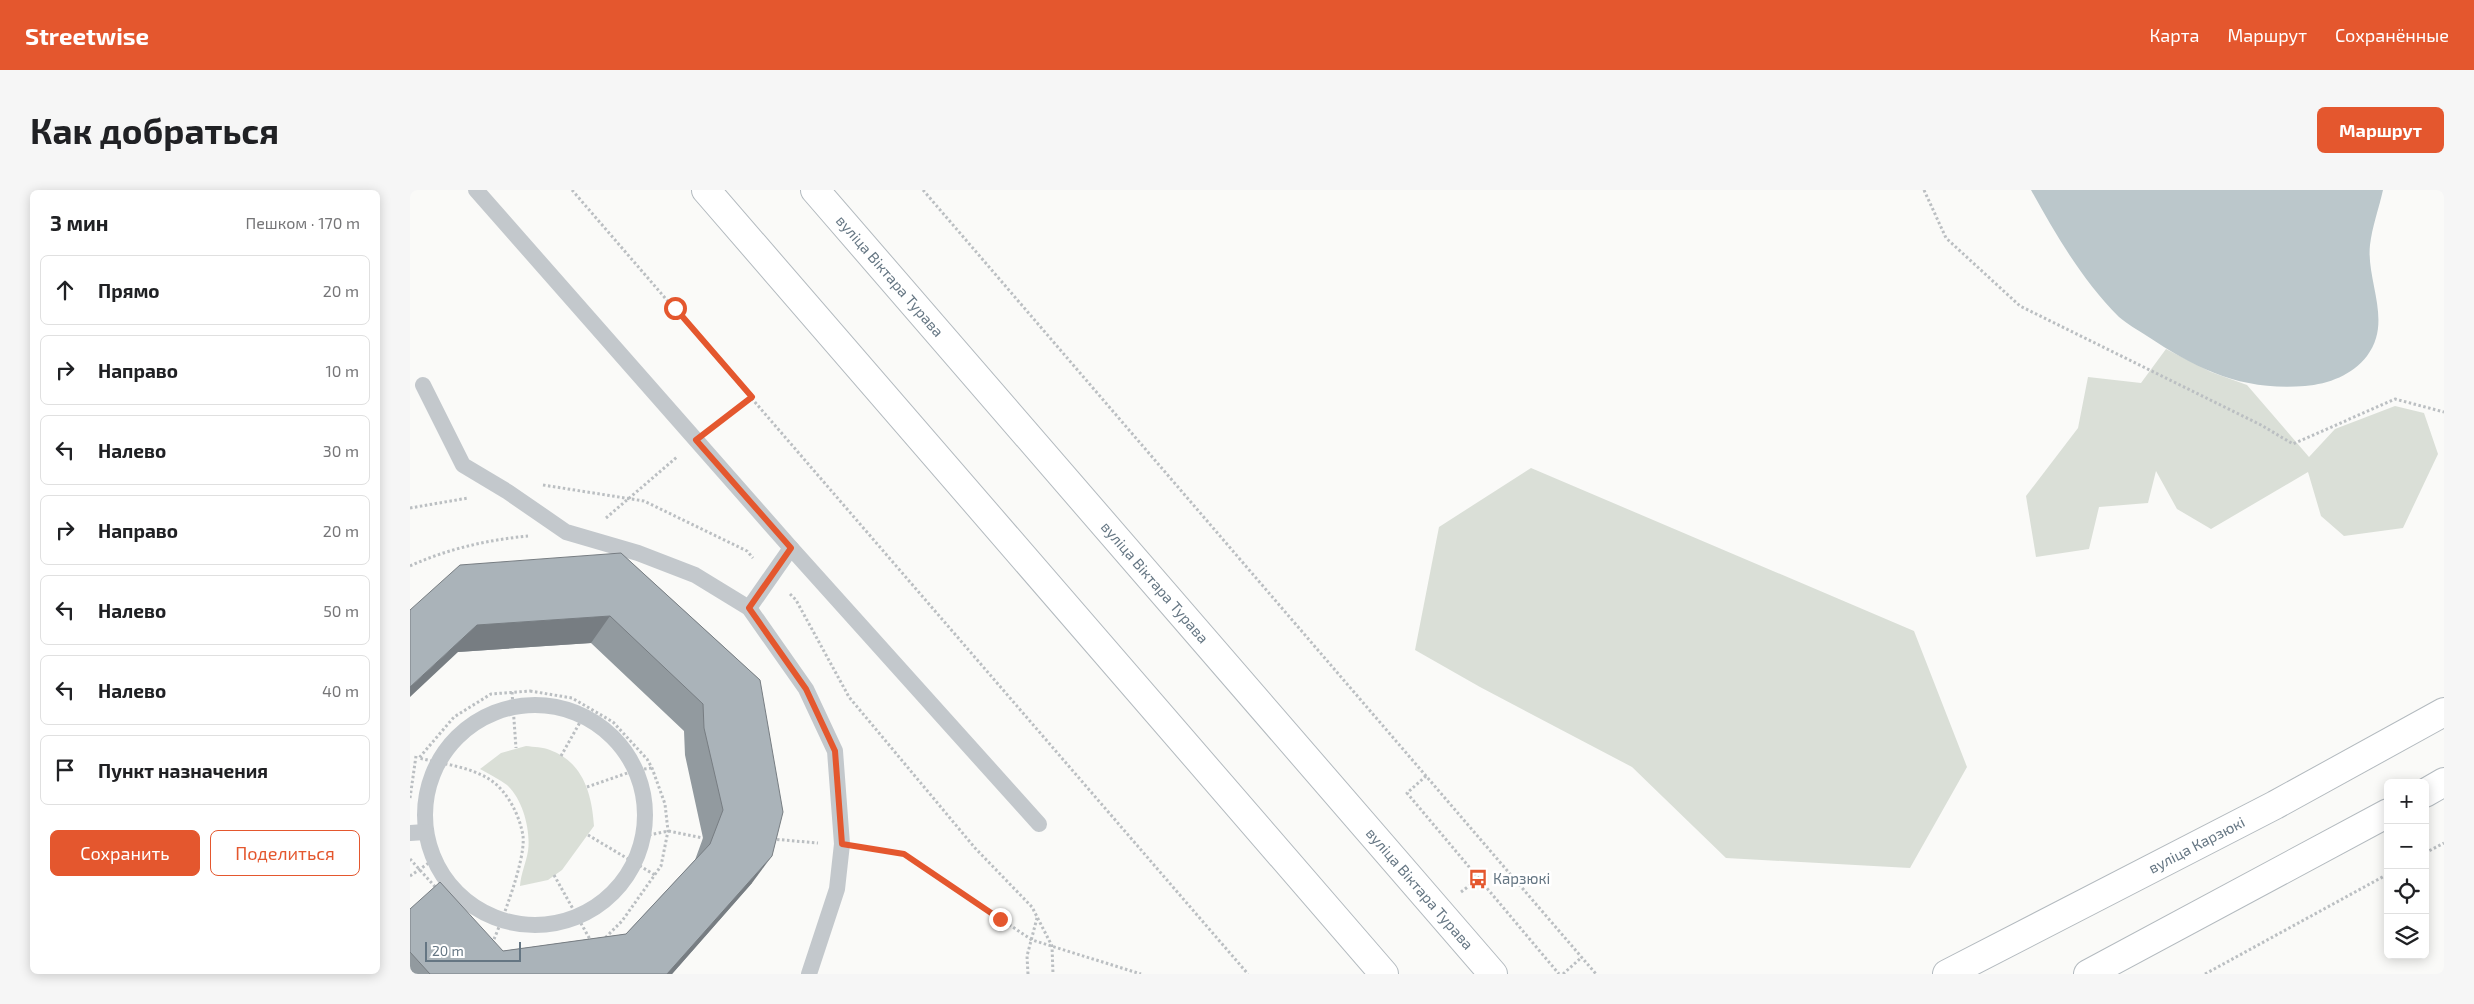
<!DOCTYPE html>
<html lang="ru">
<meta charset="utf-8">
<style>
:root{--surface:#fff;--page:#f6f6f6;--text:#202124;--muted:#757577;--line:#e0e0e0;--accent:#e4572e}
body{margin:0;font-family:"Exo 2",sans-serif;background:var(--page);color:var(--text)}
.controls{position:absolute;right:15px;bottom:15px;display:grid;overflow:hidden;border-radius:8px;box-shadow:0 2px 12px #0003}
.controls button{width:45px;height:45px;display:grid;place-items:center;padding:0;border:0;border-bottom:1px solid var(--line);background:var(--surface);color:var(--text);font:25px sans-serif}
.scale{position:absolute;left:15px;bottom:12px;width:96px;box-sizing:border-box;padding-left:5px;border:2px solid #657683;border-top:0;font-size:14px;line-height:18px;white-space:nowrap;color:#657683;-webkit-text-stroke:4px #fff;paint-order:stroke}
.stop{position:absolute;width:15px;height:15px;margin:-11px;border:4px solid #e4572e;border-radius:50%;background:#fff}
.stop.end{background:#e4572e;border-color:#fff;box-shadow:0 1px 5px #0008}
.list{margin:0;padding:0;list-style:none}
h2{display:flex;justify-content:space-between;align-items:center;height:65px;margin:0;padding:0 20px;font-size:21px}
h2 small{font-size:16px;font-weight:400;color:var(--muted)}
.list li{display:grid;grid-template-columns:32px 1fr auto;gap:15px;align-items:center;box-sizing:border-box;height:70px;margin:0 10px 10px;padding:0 10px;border:1px solid var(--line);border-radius:8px}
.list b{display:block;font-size:19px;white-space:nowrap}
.list em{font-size:16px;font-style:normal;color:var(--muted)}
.actions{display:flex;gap:10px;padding:15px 20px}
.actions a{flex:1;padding:11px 0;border:1px solid var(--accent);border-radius:8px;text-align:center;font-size:18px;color:var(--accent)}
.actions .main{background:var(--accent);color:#fff}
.icon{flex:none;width:28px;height:28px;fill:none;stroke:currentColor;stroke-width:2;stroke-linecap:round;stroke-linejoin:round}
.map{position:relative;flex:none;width:2034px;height:784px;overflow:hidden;border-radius:8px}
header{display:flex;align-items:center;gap:30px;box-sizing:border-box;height:70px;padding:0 25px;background:var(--accent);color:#fff}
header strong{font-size:24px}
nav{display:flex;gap:28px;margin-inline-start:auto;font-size:18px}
.intro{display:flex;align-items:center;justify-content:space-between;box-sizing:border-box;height:120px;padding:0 30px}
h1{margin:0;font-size:35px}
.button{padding:12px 22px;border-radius:8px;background:var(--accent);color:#fff;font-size:18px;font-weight:700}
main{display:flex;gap:30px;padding:0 30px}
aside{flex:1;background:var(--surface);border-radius:8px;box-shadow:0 2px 12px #0003}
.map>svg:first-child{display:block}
.green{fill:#dadfd7}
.water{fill:#bbc7cb}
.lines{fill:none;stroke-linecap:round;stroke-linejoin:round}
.secondary-casing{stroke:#b3babf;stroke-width:30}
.path{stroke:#bbbfc2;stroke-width:3;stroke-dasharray:2.5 2.5;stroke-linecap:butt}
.lane{stroke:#c3c8cc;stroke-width:16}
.secondary{stroke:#fff;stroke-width:28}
.wall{fill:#929a9f}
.shaded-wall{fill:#777d82}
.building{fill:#aab3b9;stroke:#777d82}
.route{stroke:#e4572e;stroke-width:6}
.labels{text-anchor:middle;stroke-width:5;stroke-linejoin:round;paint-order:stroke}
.street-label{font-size:15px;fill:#657683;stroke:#fff}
.poi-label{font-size:15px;fill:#657683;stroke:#fff;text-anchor:start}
</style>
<header>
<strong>Streetwise</strong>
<nav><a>Карта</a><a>Маршрут</a><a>Сохранённые</a></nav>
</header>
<div class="intro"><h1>Как добраться</h1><a class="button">Маршрут</a></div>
<main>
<aside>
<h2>3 мин<small>Пешком · 170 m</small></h2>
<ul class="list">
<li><svg class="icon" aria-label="ahead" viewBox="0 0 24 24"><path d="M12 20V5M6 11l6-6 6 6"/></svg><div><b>Прямо</b></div><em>20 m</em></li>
<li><svg class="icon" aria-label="right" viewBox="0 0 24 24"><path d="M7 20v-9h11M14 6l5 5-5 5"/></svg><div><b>Направо</b></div><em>10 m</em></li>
<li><svg class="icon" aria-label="left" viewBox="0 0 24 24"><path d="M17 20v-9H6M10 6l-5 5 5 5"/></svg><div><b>Налево</b></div><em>30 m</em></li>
<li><svg class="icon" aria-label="right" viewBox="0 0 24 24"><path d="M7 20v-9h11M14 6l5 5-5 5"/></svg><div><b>Направо</b></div><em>20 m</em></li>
<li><svg class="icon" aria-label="left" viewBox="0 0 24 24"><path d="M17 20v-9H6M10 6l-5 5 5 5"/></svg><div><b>Налево</b></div><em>50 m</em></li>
<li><svg class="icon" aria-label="left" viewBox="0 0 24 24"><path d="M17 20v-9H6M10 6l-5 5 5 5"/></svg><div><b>Налево</b></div><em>40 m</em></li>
<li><svg class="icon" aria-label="arrive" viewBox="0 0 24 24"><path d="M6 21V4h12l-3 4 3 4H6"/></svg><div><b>Пункт назначения</b></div></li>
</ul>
<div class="actions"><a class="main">Сохранить</a><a>Поделиться</a></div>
</aside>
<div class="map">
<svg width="2034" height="784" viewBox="0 0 2034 784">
<rect width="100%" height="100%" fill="#fafaf8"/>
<!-- green -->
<g class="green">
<polygon points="1756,159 1801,182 1837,195 1899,267 1925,239 1985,216 2014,223 2028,264 1993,338 1934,346 1911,326 1898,282 1801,339 1767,319 1746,281 1738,313 1689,317 1679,359 1626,367 1616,306 1668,238 1678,187 1731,193"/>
<polygon points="1121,278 1504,441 1557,577 1500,678 1316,668 1222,577 1070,497 1005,460 1029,337"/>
<path d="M116,556c8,1 17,1 24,4 33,12 42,44 44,76l-32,44 -14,10 -28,6c1,-13 6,-23 8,-35 3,-20 -5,-52 -21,-66 -8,-6 -18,-11 -27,-16l21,-16z"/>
</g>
<!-- water -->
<path class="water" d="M1621,0h352c-4,18 -11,37 -13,55 -4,36 23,77 -3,111 -15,19 -38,28 -62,30 -63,5 -107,-16 -158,-50 -9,-6 -20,-12 -28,-19 -37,-37 -63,-82 -88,-127z"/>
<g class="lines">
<defs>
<g id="secondary">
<polyline points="296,0 974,784"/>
<path id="s1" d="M405,0l678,784"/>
<polyline points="2015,603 2034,592"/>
<path id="s2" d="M1537,784l328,-169 169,-93"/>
<polyline points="1678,784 1978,623"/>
</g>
</defs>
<!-- secondary casing -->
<use href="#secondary" class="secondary-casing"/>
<!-- path -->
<g class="path">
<polyline points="162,0 838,784"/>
<polyline points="513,0 1186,784"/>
<polyline points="1514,0 1536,48 1610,116 1851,235 1883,254 1985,209 2034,222"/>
<polyline points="305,236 342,207"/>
<polyline points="133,295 234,311 337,361 343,368"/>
<polyline points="0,318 58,308"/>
<polyline points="196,328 267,267"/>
<path d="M0,376c37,-17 77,-26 118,-30"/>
<polyline points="380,404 386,410 439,507 565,658 622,717 642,756 643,784"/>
<path d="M120,501l42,7 41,24 34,37 5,9 13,36 3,27 -7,35 -39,55 -20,20 -41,15 -46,2 -27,-5c11,-24 38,-92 35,-117 -3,-20 -16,-46 -34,-57 -21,-13 -47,-15 -70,-21l35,-41 37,-23z"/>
<polyline points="102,502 106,558"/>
<polyline points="151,566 178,518"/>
<polyline points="1016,586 997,603 1149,784"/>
<polyline points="177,597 226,580 242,578"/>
<polyline points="0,608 6,566"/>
<polyline points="178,645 245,685"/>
<polyline points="234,646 258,641 293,648"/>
<polyline points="362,649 408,653"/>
<polyline points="456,658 494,664 622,750 731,784"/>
<polyline points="2015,663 2034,653"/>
<polyline points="0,669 28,700"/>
<polyline points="144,685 182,753"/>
<polyline points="0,686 23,670"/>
<polyline points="1051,702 1068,689"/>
<polyline points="618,784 617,766 627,728"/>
<polyline points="1153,784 1172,767"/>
<polyline points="1795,784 1978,684"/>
</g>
<!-- lane -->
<g class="lane">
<polyline points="66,0 381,358 629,634"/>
<polyline points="13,195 53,275 98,302 156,342 228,363 285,385 339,418 396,499 425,561 432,654 427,699 399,784"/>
<polyline points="339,418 381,358"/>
<circle cx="125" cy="625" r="110"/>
<polyline points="0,643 15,642"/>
</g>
<!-- secondary -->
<use href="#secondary" class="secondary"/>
</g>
<!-- wall -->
<polygon class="wall" points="211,363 350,490 342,693 262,784 0,784 0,719 93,761 216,744 285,670 293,648 275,565 274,541 181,453 48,462 0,420"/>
<!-- shaded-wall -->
<g class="shaded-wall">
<polygon points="200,426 181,453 48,462 0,507 0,497 67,435"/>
<polygon points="362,666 342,693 262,784 257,784"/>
</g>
<!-- building -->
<polygon class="building" points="211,363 350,490 373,622 362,666 257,784 20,784 0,762 0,719 30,692 93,761 216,744 300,654 313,620 294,538 293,514 200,426 67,435 0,497 0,420 50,375"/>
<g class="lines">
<!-- route -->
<polyline class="route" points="265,118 342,207 286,250 381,358 339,418 396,499 425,561 432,654 494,664 590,729"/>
</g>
<!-- icons -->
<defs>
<symbol id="bus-bare" viewBox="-9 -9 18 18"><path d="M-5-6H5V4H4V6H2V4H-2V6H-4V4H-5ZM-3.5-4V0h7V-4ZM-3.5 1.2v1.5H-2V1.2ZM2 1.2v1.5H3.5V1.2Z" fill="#e4572e" stroke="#fff" stroke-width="2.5" paint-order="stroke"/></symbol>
</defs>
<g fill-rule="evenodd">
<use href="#bus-bare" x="1054" y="675" width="28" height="28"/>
</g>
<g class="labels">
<!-- street labels -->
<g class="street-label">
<text dy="5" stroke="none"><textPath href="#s1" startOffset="114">вуліца Віктара Турава</textPath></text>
<text dy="5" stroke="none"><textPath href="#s1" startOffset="519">вуліца Віктара Турава</textPath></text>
<text dy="5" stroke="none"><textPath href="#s2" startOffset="281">вуліца Карзюкі</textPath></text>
<text dy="5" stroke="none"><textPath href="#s1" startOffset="924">вуліца Віктара Турава</textPath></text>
</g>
<!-- poi labels -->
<g class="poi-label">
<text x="1083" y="694">Карзюкі</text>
</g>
</g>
</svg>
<div class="controls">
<button>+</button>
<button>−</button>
<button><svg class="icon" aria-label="locate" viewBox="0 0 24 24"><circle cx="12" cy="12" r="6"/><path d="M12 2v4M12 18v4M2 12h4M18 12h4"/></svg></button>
<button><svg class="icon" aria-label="layers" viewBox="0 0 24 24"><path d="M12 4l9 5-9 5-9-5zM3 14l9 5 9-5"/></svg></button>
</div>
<div class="scale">20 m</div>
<div class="stop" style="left:265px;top:118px"></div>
<div class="stop end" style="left:590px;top:729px"></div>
</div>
</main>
